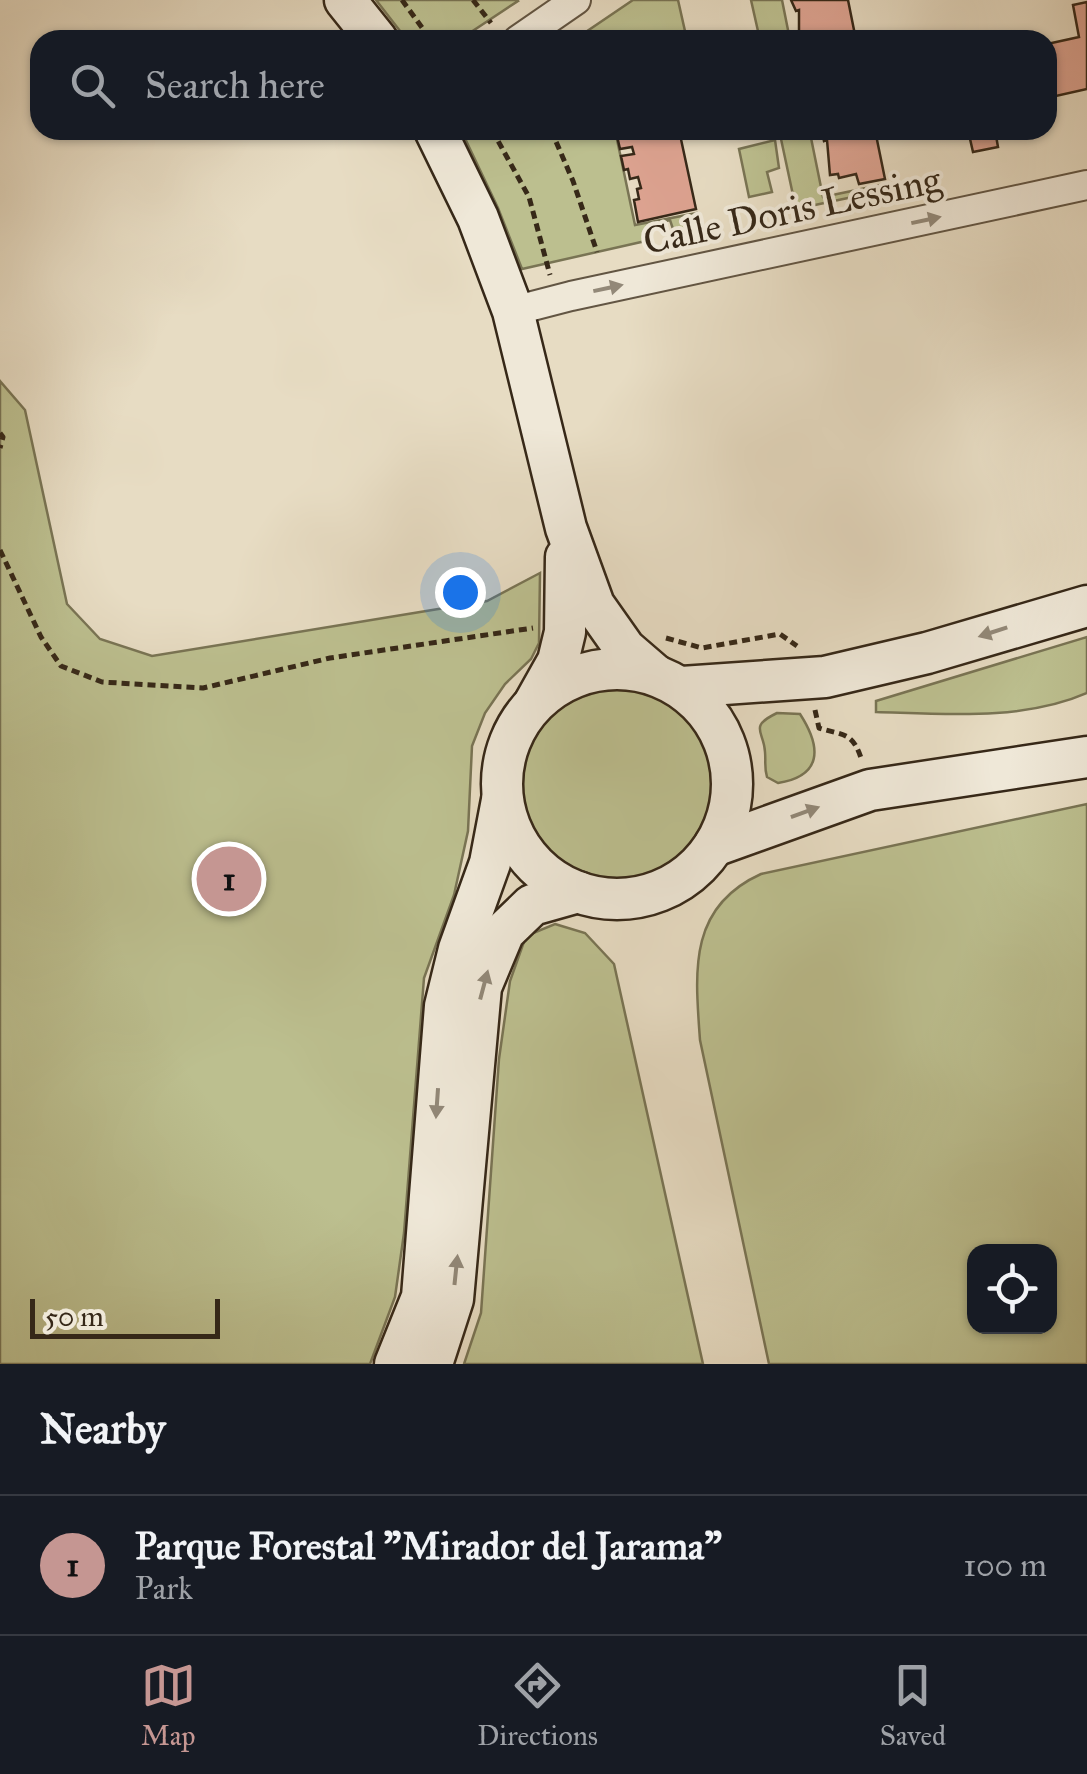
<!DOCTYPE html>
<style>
:root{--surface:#171b24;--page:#242831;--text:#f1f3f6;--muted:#9ea1a6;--line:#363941;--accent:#c59692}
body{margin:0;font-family:"IM FELL Great Primer",serif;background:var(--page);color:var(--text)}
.controls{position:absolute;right:30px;bottom:30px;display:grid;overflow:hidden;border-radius:20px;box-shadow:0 2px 8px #0004}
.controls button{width:90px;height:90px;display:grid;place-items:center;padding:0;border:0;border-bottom:2px solid var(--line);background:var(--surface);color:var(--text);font:50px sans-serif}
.scale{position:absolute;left:30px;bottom:25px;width:190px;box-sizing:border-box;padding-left:10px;border:5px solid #362818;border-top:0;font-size:28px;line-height:35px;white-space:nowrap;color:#362818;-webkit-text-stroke:8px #efe8d8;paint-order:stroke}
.you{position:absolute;left:460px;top:592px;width:35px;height:35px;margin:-25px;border:8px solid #fff;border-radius:50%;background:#1a73e8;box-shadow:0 0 0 15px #1a73e833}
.badge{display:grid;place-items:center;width:65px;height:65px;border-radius:50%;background:var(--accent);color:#111;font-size:32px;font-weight:700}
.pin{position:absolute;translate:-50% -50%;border:5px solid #fff;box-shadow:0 2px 10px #0006}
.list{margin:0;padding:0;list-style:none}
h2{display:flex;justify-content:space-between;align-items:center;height:130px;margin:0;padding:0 40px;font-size:42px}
h2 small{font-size:32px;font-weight:400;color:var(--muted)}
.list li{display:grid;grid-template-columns:65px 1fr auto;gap:30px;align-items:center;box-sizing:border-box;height:140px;padding:0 40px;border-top:2px solid var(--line)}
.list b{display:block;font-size:38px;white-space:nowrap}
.list p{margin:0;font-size:32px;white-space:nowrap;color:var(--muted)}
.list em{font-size:32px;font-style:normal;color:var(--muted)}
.icon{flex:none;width:55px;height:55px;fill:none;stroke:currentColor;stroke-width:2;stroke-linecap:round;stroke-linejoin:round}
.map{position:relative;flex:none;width:1087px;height:1364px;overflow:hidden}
.search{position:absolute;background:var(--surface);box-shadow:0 2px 8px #0004;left:30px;right:30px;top:30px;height:110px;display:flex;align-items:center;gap:25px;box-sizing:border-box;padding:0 35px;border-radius:30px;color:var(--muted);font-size:38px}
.sheet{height:270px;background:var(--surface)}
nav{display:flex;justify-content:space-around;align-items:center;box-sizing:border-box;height:140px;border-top:2px solid var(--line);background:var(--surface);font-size:28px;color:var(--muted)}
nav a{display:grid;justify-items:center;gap:5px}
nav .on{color:var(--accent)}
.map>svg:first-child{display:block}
.green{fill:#bcbf8f;stroke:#797454;stroke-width:2.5;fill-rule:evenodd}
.building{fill:#dda391;stroke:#362818;stroke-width:2.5}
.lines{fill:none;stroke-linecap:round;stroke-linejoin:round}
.street-casing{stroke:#625543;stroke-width:32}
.secondary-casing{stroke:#362818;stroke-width:45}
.path{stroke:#362818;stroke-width:5;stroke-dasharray:8 5;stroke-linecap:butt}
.street{stroke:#efe8d8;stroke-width:28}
.secondary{stroke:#efe8d8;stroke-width:40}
.oneway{fill:#928878}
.labels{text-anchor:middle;stroke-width:8;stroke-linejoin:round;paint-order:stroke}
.street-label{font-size:38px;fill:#362818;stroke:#efe8d8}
</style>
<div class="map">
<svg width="1087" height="1364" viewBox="0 0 1087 1364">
<rect width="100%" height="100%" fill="#e7dcc3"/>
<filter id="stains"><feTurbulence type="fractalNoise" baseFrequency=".002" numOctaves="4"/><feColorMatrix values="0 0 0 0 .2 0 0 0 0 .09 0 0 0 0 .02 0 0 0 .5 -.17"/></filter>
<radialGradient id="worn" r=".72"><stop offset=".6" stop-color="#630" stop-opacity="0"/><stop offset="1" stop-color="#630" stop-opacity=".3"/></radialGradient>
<!-- green -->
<g class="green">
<polygon points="376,0 517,0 518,1 459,40 407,40"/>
<polygon points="633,0 678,0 687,40 574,40"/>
<polygon points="751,0 782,0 790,40 760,40"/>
<polygon points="461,130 615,130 635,225 697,213 702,229 675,235 670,220 647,226 650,240 522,269 498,208"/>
<polygon points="810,133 823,197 885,184 886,188 914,184 796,209 781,139"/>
<polygon points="775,140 779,168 767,172 772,192 749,197 739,149"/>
<polygon points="0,381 25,410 67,604 100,639 152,656 487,601 540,573 539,643 531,659 505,684 485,713 472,746 468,831 454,895 424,978 404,1233 395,1297 370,1364 0,1364"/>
<path d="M1087,637v56c-63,28 -143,21 -211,19v-11z"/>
<circle cx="616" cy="784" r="97"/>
<path d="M777,713l23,1c22,34 22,62 -22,69l-11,-6c-3,-10 -1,-15 -2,-25 -1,-21 -17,-25 12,-39z"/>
<path d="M1087,804v560h-318l-69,-324c-5,-69 -12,-133 61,-166zM974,1252h76v74h-76z"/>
<polygon points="555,924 585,933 614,964 703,1364 464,1364 481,1313 499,1059 510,981 526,936"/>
</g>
<!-- building -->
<g class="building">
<polygon points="791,0 848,0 856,40 799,40 799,10 796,11"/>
<polygon points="1087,2 1087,89 1047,98 1047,44 1079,37 1073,5"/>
<polygon points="619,130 679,130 696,209 638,222 634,200 639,199 637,189 641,188 638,177 630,179 628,169 624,170 621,156 634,154 632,147 620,149 617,136 620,135"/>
<polygon points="818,130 875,130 885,179 859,184 856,174 839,178 838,174 830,175 827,140 824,141 822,131"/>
<polygon points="968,130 995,130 998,147 973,152"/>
</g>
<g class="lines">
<defs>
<g id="street">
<polyline points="518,40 576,0"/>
<polyline points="513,311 571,296 1087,185"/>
</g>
<g id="secondary">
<polyline points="345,0 377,40"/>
<polyline points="435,130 478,218 513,311 566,528 594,605 625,649 654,674"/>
<circle cx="617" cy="784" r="115"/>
<polyline points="682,687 825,677 927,653 1087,606"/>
<polyline points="535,702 558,661 565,632 566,557"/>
<polyline points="714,846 870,790 1087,757"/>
<polyline points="395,1364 422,1297 445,1006 459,949 490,863 502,800"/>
<polyline points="432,1364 453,1299 481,987 504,932 532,905 578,892"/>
</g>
</defs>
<!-- street casing -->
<use href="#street" class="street-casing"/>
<!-- secondary casing -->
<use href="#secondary" class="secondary-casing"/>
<!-- path -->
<g class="path">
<polyline points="402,0 431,40"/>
<polyline points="473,0 491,23"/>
<polyline points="492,130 529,197 550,275"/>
<polyline points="551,130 573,181 597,252"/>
<polyline points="0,433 3,437 0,448"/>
<polyline points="0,550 41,637 61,666 102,682 203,688 330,658 533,628"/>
<polyline points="666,638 702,648 780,634 797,646"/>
<path d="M815,710l4,18c26,8 34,4 43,33"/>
</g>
<!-- street -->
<use href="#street" class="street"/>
<!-- secondary -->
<use href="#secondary" class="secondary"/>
</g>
<!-- one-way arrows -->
<defs><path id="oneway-solid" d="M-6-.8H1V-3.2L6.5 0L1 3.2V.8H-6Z" transform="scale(2.5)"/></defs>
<g class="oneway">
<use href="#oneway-solid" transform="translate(926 220) rotate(-12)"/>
<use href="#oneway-solid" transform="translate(608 288) rotate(-12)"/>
<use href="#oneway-solid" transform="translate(993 632) rotate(162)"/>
<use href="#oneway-solid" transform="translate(805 812) rotate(-20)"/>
<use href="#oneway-solid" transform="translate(484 985) rotate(-75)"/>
<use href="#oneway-solid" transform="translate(437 1103) rotate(94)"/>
<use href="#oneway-solid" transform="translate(456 1270) rotate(-84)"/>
</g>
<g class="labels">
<!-- street labels -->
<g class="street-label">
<text transform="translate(792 210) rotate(-12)" y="13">Calle Doris Lessing</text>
</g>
</g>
<rect width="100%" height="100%" filter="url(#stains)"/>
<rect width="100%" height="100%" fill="url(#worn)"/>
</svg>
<div class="controls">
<button><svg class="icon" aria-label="locate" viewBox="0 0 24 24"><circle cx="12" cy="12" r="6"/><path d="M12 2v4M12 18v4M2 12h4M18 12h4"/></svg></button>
</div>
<div class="scale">50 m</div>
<div class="you"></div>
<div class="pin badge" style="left:229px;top:879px">1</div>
<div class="search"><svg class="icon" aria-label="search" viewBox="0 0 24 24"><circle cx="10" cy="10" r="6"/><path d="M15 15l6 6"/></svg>Search here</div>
</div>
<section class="sheet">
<h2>Nearby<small></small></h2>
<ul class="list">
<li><span class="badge">1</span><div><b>Parque Forestal &quot;Mirador del Jarama&quot;</b><p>Park</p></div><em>100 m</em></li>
</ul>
</section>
<nav>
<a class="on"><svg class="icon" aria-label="map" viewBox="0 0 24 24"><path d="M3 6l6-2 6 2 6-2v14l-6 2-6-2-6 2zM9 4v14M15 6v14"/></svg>Map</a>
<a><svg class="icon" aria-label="directions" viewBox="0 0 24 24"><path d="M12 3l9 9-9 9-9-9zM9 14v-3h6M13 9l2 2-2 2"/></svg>Directions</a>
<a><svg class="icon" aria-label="saved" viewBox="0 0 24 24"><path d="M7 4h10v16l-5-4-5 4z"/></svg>Saved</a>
</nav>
